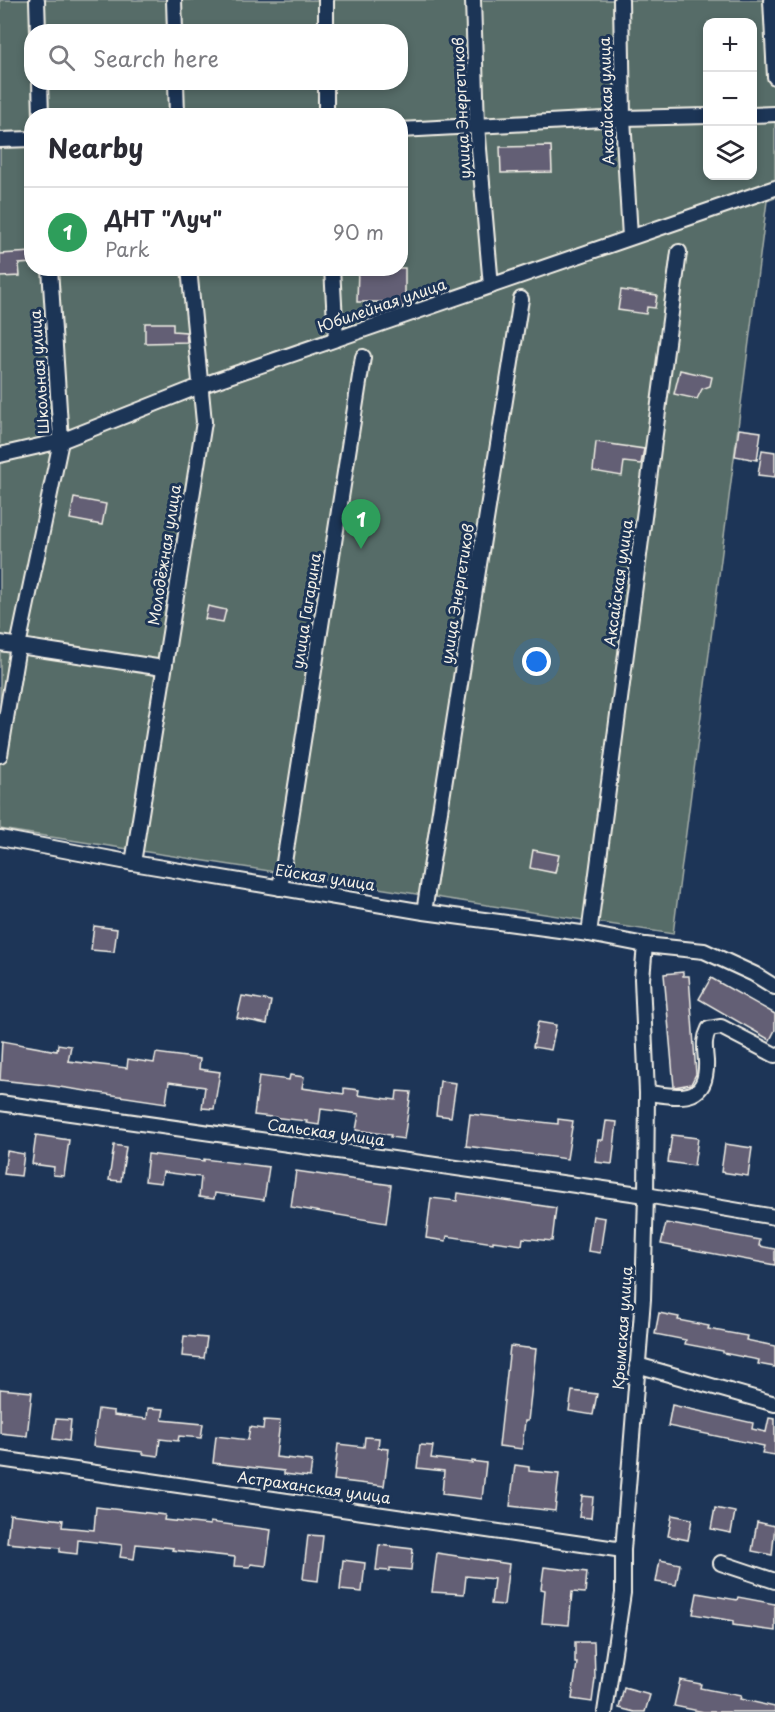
<!DOCTYPE html>
<meta charset="utf-8">
<style>
:root{--surface:#fff;--page:#f7f7f7;--text:#2b2b33;--muted:#7c7c81;--line:#e1e1e2;--accent:#8a5d65}
body{margin:0;font-family:"Playpen Sans",sans-serif;background:var(--page);color:var(--text)}
.controls{position:absolute;right:18px;top:18px;display:grid;overflow:hidden;border-radius:12px;box-shadow:0 3px 9px #0003}
.controls button{width:54px;height:54px;display:grid;place-items:center;padding:0;border:0;border-bottom:2px solid var(--line);background:var(--surface);color:var(--text);font:30px sans-serif}
.you{position:absolute;left:537px;top:662px;width:21px;height:21px;margin:-15px;border:4px solid #fff;border-radius:50%;background:#1a73e8;box-shadow:0 0 0 9px #1a73e833}
.badge{display:grid;place-items:center;width:39px;height:39px;border-radius:50%;background:var(--accent);color:#fff;font-size:20px;font-weight:700}
.pin{position:absolute;translate:-50% -50px;filter:drop-shadow(0 2px 3px #0008)}
.pin::after{content:'';position:absolute;top:32px;width:21px;height:18px;background:inherit;clip-path:polygon(0 0,100% 0,50% 100%)}
.list{margin:0;padding:0;list-style:none}
h2{display:flex;justify-content:space-between;align-items:center;height:78px;margin:0;padding:0 24px;font-size:26px}
h2 small{font-size:20px;font-weight:400;color:var(--muted)}
.list li{display:grid;grid-template-columns:39px 1fr auto;gap:18px;align-items:center;box-sizing:border-box;height:90px;padding:0 24px;border-top:2px solid var(--line)}
.list b{display:block;font-size:22px;white-space:nowrap}
.list p{margin:0;font-size:20px;white-space:nowrap;color:var(--muted)}
.list em{font-size:20px;font-style:normal;color:var(--muted)}
.icon{flex:none;width:33px;height:33px;fill:none;stroke:currentColor;stroke-width:2;stroke-linecap:round;stroke-linejoin:round}
.map{position:relative;flex:none;width:775px;height:1712px;overflow:hidden}
.search{position:absolute;background:var(--surface);box-shadow:0 3px 9px #0003;left:24px;top:24px;width:384px;height:66px;display:flex;align-items:center;gap:15px;box-sizing:border-box;padding:0 21px;border-radius:24px;color:var(--muted);font-size:22px}
.panel{position:absolute;background:var(--surface);box-shadow:0 3px 9px #0003;left:24px;top:108px;width:384px;height:168px;border-radius:24px}
.map>svg:first-child{display:block}
.green{fill:#566c67;stroke:#a5aea8;stroke-width:1.5;fill-rule:evenodd}
.building{fill:#645f74;stroke:#f4f1e8;stroke-width:1.5}
.lines{fill:none;stroke-linecap:round;stroke-linejoin:round}
.street-casing{stroke:#f4f1e8;stroke-width:18}
.street{stroke:#1d3557;stroke-width:14}
.labels{text-anchor:middle;stroke-width:6;stroke-linejoin:round;paint-order:stroke}
.street-label{font-size:15px;fill:#f4f1e8;stroke:#1d3557}
</style>
<div class="map">
<svg width="775" height="1712" viewBox="0 0 775 1712">
<rect width="100%" height="100%" fill="#1d3557"/>
<filter id="ink" filterUnits="userSpaceOnUse"><feTurbulence type="fractalNoise" baseFrequency=".0167" numOctaves="2"/><feDisplacementMap in="SourceGraphic" scale="12" xChannelSelector="R" yChannelSelector="G"/><feConvolveMatrix kernelMatrix="1 2 1 2 8 2 1 2 1" color-interpolation-filters="sRGB"/></filter>
<g filter="url(#ink)">
<!-- green -->
<path class="green" d="M0,0h775v198l-8,3 -94,733 -673,-105zM708,22h44v154h-44zM32,32h368v50h-368zM32,116h368v152h-368z"/>
<!-- building -->
<g class="building">
<polygon points="551,146 552,172 501,173 500,147"/>
<polygon points="32,252 32,263 19,264 20,276 0,277 0,254"/>
<polygon points="358,268 405,268 405,306 390,311 383,311 383,302 357,302"/>
<polygon points="621,290 657,295 655,308 647,307 646,314 618,310"/>
<polygon points="145,323 173,323 173,331 186,332 187,342 145,343"/>
<polygon points="680,370 712,377 710,386 702,389 697,399 674,394"/>
<polygon points="739,429 761,432 757,460 735,456"/>
<polygon points="596,442 644,449 641,464 624,462 622,476 593,471"/>
<polygon points="762,450 775,452 775,477 758,475"/>
<polygon points="74,498 106,504 102,525 70,519"/>
<polygon points="208,606 226,610 223,622 205,619"/>
<polygon points="533,850 559,855 555,873 530,868"/>
<polygon points="94,926 117,929 114,952 91,950"/>
<polygon points="683,972 683,976 689,976 696,1074 691,1084 674,1087 664,974"/>
<polygon points="711,978 775,1014 775,1030 770,1040 699,999"/>
<polygon points="242,996 271,1001 267,1024 237,1018"/>
<polygon points="538,1022 556,1025 551,1050 533,1047"/>
<polygon points="2,1041 57,1051 58,1044 71,1046 68,1061 127,1068 128,1059 154,1063 156,1053 200,1059 199,1069 220,1072 214,1109 202,1108 205,1087 169,1082 166,1103 46,1085 0,1080"/>
<polygon points="290,1075 304,1077 302,1088 344,1094 344,1088 359,1090 358,1095 396,1100 397,1091 411,1092 404,1139 390,1137 391,1135 356,1130 359,1114 321,1109 319,1125 306,1123 307,1121 254,1115 259,1076 289,1080"/>
<polygon points="440,1081 456,1083 451,1117 436,1115"/>
<polygon points="470,1114 558,1124 558,1119 573,1121 567,1159 466,1146"/>
<polygon points="606,1121 617,1122 612,1164 595,1162 598,1140 603,1140"/>
<polygon points="36,1135 69,1140 64,1176 53,1175 54,1167 32,1164"/>
<polygon points="672,1135 698,1138 694,1166 668,1162"/>
<polygon points="725,1144 752,1148 748,1176 721,1172"/>
<polygon points="114,1145 126,1147 121,1181 109,1180"/>
<polygon points="7,1151 24,1154 21,1176 4,1174"/>
<polygon points="148,1154 204,1161 204,1159 269,1167 264,1200 215,1193 214,1199 199,1197 201,1177 163,1172 161,1183 145,1181"/>
<polygon points="296,1171 391,1185 386,1223 291,1207"/>
<polygon points="458,1193 556,1208 552,1241 523,1238 522,1245 493,1241 493,1243 447,1236 446,1241 426,1238 431,1198 457,1201"/>
<polygon points="593,1216 605,1218 600,1253 588,1251"/>
<polygon points="666,1223 760,1240 759,1246 775,1249 775,1265 661,1244"/>
<polygon points="659,1313 679,1317 678,1320 709,1326 708,1329 747,1336 746,1340 775,1346 775,1367 758,1364 759,1360 723,1353 723,1351 685,1344 686,1340 655,1334"/>
<polygon points="184,1336 207,1338 204,1358 182,1356"/>
<polygon points="510,1346 536,1349 528,1421 525,1421 522,1449 499,1446"/>
<polygon points="0,1389 32,1392 27,1436 0,1433"/>
<polygon points="572,1391 597,1394 593,1415 569,1411"/>
<polygon points="672,1405 753,1423 752,1429 766,1432 769,1418 775,1419 775,1455 762,1453 764,1446 668,1426"/>
<polygon points="148,1408 164,1409 162,1420 203,1424 201,1438 179,1436 178,1441 160,1439 158,1456 143,1454 143,1452 93,1446 98,1409 114,1411 114,1415 147,1419"/>
<polygon points="56,1419 71,1420 69,1441 53,1439"/>
<polygon points="264,1420 280,1421 276,1457 312,1461 310,1477 284,1474 284,1471 213,1463 216,1436 248,1440 250,1427 263,1429"/>
<polygon points="365,1437 379,1438 378,1448 389,1449 384,1486 334,1480 338,1444 364,1447"/>
<polygon points="420,1445 433,1446 431,1458 472,1463 472,1461 486,1463 482,1499 442,1494 444,1471 417,1468"/>
<polygon points="515,1465 529,1467 529,1471 559,1474 555,1511 510,1506"/>
<polygon points="582,1496 593,1497 591,1518 579,1517"/>
<polygon points="96,1507 165,1515 164,1520 210,1525 210,1522 271,1530 266,1566 251,1564 250,1567 234,1566 235,1557 172,1550 173,1548 136,1544 134,1559 120,1557 122,1545 78,1540 77,1554 60,1552 60,1548 7,1543 10,1514 63,1520 62,1527 94,1530"/>
<polygon points="715,1508 735,1512 731,1533 711,1529"/>
<polygon points="672,1515 692,1519 688,1540 668,1536"/>
<polygon points="757,1522 775,1526 772,1555 752,1551"/>
<polygon points="308,1535 323,1536 318,1581 303,1579"/>
<polygon points="379,1545 413,1549 411,1570 390,1568 390,1571 376,1570"/>
<polygon points="437,1553 509,1564 504,1605 491,1604 494,1579 466,1576 464,1594 432,1592"/>
<polygon points="343,1560 365,1563 362,1592 340,1590"/>
<polygon points="660,1560 680,1564 676,1585 656,1582"/>
<polygon points="544,1567 587,1572 585,1593 572,1592 569,1625 542,1623 545,1590 541,1589"/>
<polygon points="697,1593 737,1600 738,1597 775,1604 775,1631 733,1625 733,1621 693,1614"/>
<polygon points="575,1642 594,1642 595,1679 592,1702 572,1699 577,1663 575,1663"/>
<polygon points="680,1680 701,1684 700,1688 741,1696 740,1699 775,1707 775,1712 704,1712 674,1706"/>
<polygon points="624,1688 650,1695 645,1712 634,1712 619,1708"/>
</g>
<g class="lines">
<defs>
<g id="street">
<polyline points="37,0 38,32"/>
<polyline points="174,0 175,32"/>
<polyline points="473,0 477,126 491,286"/>
<polyline points="621,0 623,118 630,237"/>
<polyline points="771,0 775,77"/>
<polyline points="326,32 326,0"/>
<polyline points="40,82 41,116"/>
<polyline points="176,82 177,116"/>
<polyline points="752,115 775,114"/>
<polyline points="326,116 326,82"/>
<polyline points="400,130 623,118 708,116"/>
<polyline points="0,140 32,139"/>
<polyline points="332,268 336,339"/>
<polyline points="0,455 61,441 200,386 775,188"/>
<polyline points="0,643 163,668"/>
<polyline points="0,755 18,646 61,441 50,268"/>
<polyline points="0,838 133,863 424,912 589,934 645,945 704,951 754,974 775,987"/>
<polyline points="133,863 204,422 189,268"/>
<polyline points="280,888 363,357"/>
<polyline points="424,912 521,299"/>
<polyline points="589,934 679,252"/>
<path d="M647,1093c30,3 61,13 59,-32 -1,-13 -3,-20 3,-32l12,-2 54,28"/>
<polyline points="0,1103 646,1195 775,1217"/>
<polyline points="637,1365 775,1404"/>
<polyline points="0,1459 623,1550"/>
<polyline points="721,1563 775,1581"/>
<polyline points="605,1712 623,1593 623,1550 643,1299 646,1195 647,1093 642,979 645,945"/>
</g>
</defs>
<!-- street casing -->
<use href="#street" class="street-casing"/>
<!-- street -->
<use href="#street" class="street"/>
</g>
</g>
<g class="labels">
<!-- street labels -->
<g class="street-label">
<text transform="translate(607 101) rotate(-92)" y="5">Аксайская улица</text>
<text transform="translate(462 108) rotate(-93)" y="5">улица Энергетиков</text>
<text transform="translate(382 306) rotate(-19)" y="5">Юбилейная улица</text>
<text transform="translate(40 372) rotate(-94)" y="5">Школьная улица</text>
<text transform="translate(165 555) rotate(-81)" y="5">Молодёжная улица</text>
<text transform="translate(619 583) rotate(-82)" y="5">Аксайская улица</text>
<text transform="translate(458 594) rotate(-81)" y="5">улица Энергетиков</text>
<text transform="translate(307 611) rotate(-81)" y="5">улица Гагарина</text>
<text transform="translate(325 878) rotate(9)" y="5">Ейская улица</text>
<text transform="translate(326 1133) rotate(8)" y="5">Сальская улица</text>
<text transform="translate(623 1328) rotate(-86)" y="5">Крымская улица</text>
<text transform="translate(314 1488) rotate(8)" y="5">Астраханская улица</text>
</g>
</g>
</svg>
<div class="controls">
<button>+</button>
<button>−</button>
<button><svg class="icon" aria-label="layers" viewBox="0 0 24 24"><path d="M12 4l9 5-9 5-9-5zM3 14l9 5 9-5"/></svg></button>
</div>
<div class="you"></div>
<div class="pin badge" style="left:361px;top:549px;background:#2e9e5b">1</div>
<div class="search"><svg class="icon" aria-label="search" viewBox="0 0 24 24"><circle cx="10" cy="10" r="6"/><path d="M15 15l6 6"/></svg>Search here</div>
<section class="panel">
<h2>Nearby<small></small></h2>
<ul class="list">
<li><span class="badge" style="background:#2e9e5b">1</span><div><b>ДНТ &quot;Луч&quot;</b><p>Park</p></div><em>90 m</em></li>
</ul>
</section>
</div>
